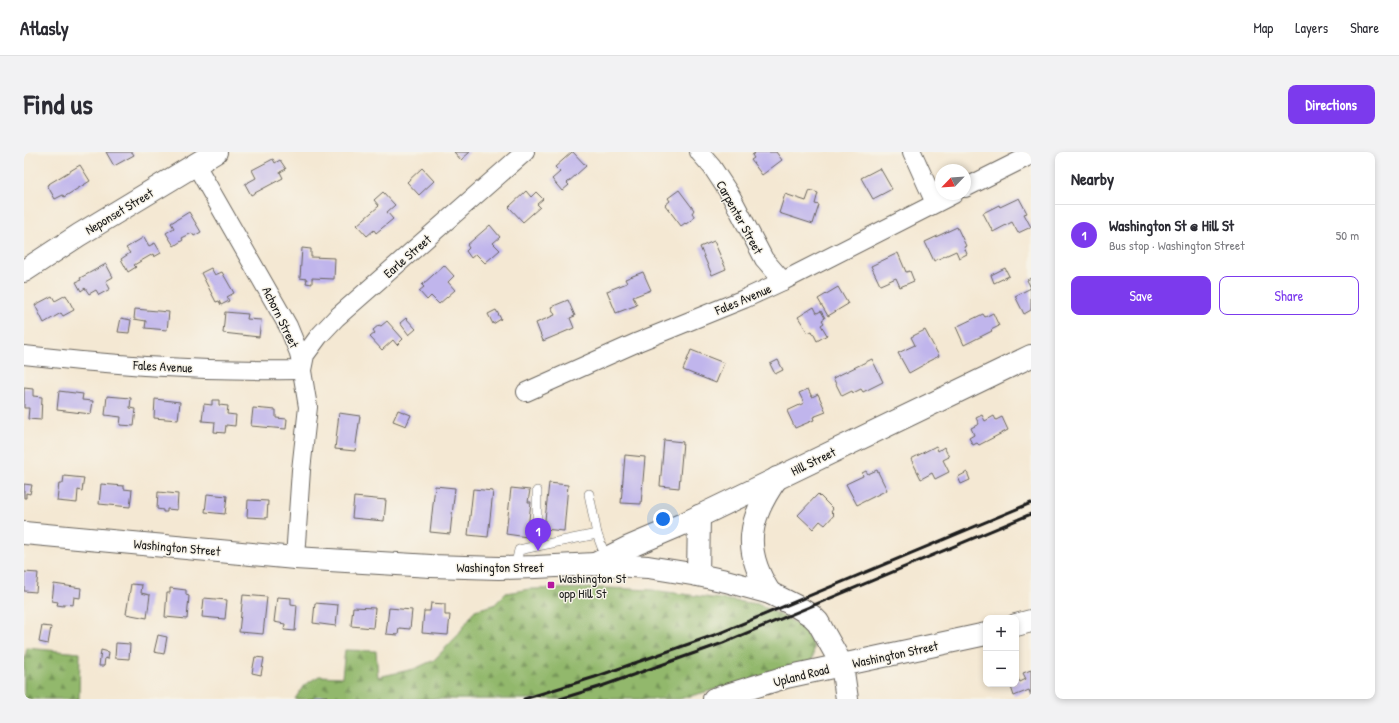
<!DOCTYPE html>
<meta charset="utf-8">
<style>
:root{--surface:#fff;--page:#f2f2f3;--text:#2b2b33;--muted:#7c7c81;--line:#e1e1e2;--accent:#7c3aed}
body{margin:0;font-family:"Patrick Hand",sans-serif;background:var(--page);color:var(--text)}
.controls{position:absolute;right:12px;bottom:12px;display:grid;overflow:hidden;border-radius:8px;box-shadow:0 2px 6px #0003}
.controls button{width:36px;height:36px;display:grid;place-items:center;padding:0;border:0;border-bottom:1px solid var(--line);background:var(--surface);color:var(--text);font:20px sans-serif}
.compass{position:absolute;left:911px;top:12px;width:36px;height:36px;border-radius:50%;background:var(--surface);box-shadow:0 2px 6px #0003;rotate:245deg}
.you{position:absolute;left:639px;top:367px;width:14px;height:14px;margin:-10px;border:3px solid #fff;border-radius:50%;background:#1a73e8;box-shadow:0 0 0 6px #1a73e833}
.badge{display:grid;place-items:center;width:26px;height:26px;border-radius:50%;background:var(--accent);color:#fff;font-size:13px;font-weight:700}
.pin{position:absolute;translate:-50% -33px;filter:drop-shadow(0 1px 2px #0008)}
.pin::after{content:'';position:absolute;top:21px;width:14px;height:12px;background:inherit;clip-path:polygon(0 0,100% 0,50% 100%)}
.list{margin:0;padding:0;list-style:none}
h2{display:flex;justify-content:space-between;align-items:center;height:52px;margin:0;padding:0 16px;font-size:17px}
h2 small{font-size:13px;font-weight:400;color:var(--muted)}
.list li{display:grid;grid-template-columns:26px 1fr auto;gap:12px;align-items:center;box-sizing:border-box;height:60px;padding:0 16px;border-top:1px solid var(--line)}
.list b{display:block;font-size:15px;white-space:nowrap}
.list p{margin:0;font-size:13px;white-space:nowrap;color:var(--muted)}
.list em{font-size:13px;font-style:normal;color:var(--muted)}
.actions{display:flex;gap:8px;padding:12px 16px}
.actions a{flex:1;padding:9px 0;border:1px solid var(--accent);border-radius:8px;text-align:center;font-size:14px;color:var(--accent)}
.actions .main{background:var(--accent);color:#fff}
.map{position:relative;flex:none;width:1007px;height:547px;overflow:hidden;border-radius:8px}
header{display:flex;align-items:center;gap:24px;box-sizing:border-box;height:56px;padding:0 20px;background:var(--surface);border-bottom:1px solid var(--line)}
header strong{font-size:19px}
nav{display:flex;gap:22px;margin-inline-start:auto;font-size:14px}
.intro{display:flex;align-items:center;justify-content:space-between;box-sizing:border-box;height:96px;padding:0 24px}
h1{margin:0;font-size:28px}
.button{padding:10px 18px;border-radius:8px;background:var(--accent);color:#fff;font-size:14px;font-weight:700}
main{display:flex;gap:24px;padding:0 24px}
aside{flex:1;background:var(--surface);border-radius:8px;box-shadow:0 2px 6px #0003}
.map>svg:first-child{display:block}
.forest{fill:url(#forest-firs);stroke:#576a44}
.building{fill:#c0b5ec}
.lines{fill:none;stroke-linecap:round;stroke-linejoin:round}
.service-casing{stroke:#68635c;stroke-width:10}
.minor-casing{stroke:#68635c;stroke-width:20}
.tertiary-casing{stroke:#68635c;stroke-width:24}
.secondary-casing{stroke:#68635c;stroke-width:24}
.service{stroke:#fff;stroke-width:9}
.minor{stroke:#fff;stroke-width:18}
.tertiary{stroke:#fff;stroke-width:22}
.secondary{stroke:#fff;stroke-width:22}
.rail{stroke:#1c1c1c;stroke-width:3}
.poi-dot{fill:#b5179e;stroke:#f7f3e8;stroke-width:1.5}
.labels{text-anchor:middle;stroke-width:3;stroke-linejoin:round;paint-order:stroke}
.street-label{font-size:13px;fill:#1c1c1c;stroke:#f7f3e8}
.poi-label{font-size:13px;fill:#1c1c1c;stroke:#f7f3e8;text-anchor:start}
</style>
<header>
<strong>Atlasly</strong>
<nav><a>Map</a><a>Layers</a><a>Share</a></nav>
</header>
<div class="intro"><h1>Find us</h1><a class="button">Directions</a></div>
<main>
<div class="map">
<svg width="1007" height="547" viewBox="0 0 1007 547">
<defs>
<pattern id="forest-firs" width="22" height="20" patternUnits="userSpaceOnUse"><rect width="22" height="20" fill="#92b86c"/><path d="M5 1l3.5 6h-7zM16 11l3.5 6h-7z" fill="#769558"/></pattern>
</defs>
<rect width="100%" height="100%" fill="#f7f3e8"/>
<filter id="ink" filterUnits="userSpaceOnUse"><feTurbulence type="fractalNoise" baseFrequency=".025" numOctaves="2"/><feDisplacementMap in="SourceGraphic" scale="8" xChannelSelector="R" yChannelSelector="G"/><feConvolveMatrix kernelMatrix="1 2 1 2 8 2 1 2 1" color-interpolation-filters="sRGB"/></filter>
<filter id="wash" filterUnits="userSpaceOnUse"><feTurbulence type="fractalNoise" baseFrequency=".012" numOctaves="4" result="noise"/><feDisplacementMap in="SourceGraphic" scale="16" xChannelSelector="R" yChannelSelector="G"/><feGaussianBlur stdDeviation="0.9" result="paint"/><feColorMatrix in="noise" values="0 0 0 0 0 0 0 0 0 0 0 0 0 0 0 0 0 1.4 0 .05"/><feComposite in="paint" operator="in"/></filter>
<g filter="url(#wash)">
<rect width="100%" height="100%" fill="#f4e8d3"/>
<!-- forest -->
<g class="forest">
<polygon points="584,436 628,438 734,452 768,469 780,477 790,495 788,512 655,547 271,547 280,533 295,524 318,525 321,498 352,499 354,525 390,517 410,508 433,484 451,458 470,453 482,441 505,437"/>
<polygon points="3,496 56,501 55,547 0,547 0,511"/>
</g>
<g id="blocks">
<!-- building -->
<g class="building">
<polygon points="82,0 108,0 110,3 90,14"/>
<polygon points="430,0 446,0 437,8"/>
<polygon points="548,0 549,0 562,14 543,31 545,33 538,39 528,27 536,20 531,15"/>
<polygon points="730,0 752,0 758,8 738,23 727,8 730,6 728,3 731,1"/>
<polygon points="249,7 251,11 256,8 262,17 256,20 259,26 227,43 221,32 232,26 228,18"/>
<polygon points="56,13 66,29 40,45 39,43 31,47 23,33"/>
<polygon points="398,16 410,29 395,43 383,30"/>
<polygon points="856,16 868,37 849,47 837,26"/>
<polygon points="655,38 670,58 668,61 671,65 662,72 661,71 657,74 641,53 646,49 644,46"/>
<polygon points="786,38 794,41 791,52 795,53 789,72 755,61 761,42 782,49"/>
<polygon points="502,39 507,45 512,40 519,47 513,52 516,55 499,70 485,55"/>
<polygon points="359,40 371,53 363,60 369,67 352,81 350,78 343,84 333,73 355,54 350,48"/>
<polygon points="995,46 1003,61 1000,62 1007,75 994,81 988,70 969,80 959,61 975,53 976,55"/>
<polygon points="165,60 177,80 170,84 168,81 158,86 159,88 150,94 142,81 150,76 147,71"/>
<polygon points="466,73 476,85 469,91 476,98 461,111 452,102 447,106 442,99 445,96 443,93"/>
<polygon points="933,75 942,94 940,95 943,102 935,106 932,99 910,109 901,90"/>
<polygon points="120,85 125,94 131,91 137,101 130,105 129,102 110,113 112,115 104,120 97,107 106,101 102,96"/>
<polygon points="690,89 702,117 688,123 676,95"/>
<polygon points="278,96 287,97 287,105 311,106 310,127 288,126 288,132 282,131 283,127 276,126"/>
<polygon points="874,101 882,120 886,119 890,129 876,135 872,126 856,133 847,114"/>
<polygon points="82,112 89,125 82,129 86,137 75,143 72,138 65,142 61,136 57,139 52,130 57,128 56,126"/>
<polygon points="420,113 430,124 424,130 431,138 415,152 407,144 403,148 395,139 400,135 398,133"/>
<polygon points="187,116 191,123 198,120 210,141 203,145 205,149 197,153 195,149 192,150 177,121"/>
<polygon points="981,116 985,124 970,131 967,123"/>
<polygon points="619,120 627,138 609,145 613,153 592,161 583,139 603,131 601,127"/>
<polygon points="1007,126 1007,158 1000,162 991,144 1007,136 1003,128"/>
<polygon points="814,135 824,152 804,164 794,147"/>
<polygon points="42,143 50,158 39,164 37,161 20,171 11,153 28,144 31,149"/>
<polygon points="544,148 551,164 546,166 550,176 519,189 512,171 531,163 527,155"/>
<polygon points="790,155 793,161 797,159 801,166 798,168 800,171 797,173 803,183 793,189 788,179 784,181 774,165"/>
<polygon points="111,157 145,160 143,178 121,176 122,169 110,167"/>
<polygon points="472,158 477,167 469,172 464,162"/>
<polygon points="201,160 224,162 223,167 237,168 235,185 199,181"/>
<polygon points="969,161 975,174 967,178 968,179 940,193 932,175 959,162 961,165"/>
<polygon points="97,166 107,168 105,181 94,180"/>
<polygon points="382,166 392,177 385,183 376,171"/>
<polygon points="363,169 379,187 373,193 369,188 358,198 346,185 351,181 349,178 355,173 357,174"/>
<polygon points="901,178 915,204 903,210 903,211 885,221 874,201 891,193 887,185"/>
<polygon points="667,198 700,211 692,231 659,218"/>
<polygon points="848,207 859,230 839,240 837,237 829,241 828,239 818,244 809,226"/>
<polygon points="754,208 759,218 751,222 746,212"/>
<polygon points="0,236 9,237 9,244 18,245 17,268 4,267 5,256 0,256"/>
<polygon points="784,237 788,245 794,242 802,260 789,265 790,268 771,276 763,259 780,251 775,241"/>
<polygon points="35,239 59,242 58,248 69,249 67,262 33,258"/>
<polygon points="83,244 107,246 106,256 112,257 110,274 96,273 97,265 81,263"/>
<polygon points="131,247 156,250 154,268 130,266"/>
<polygon points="188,248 195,248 195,253 204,254 203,262 212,263 211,274 202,273 201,281 190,280 191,270 178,269 180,252 188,253"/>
<polygon points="229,256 252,258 252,266 263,267 262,277 227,274"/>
<polygon points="374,258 387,263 382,274 369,269"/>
<polygon points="315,261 336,264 331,299 311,297"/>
<polygon points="958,263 961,269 970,264 972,268 978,265 984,278 955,293 953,291 949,293 945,286 950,283 947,276 955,272 952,266"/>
<polygon points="640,288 659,290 655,336 636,334"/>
<polygon points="912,294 914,299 920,295 925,305 919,308 925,320 911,327 908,321 897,327 887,307"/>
<polygon points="601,303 621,305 617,352 597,351"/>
<polygon points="853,318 863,338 833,353 822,332 839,324 838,321 842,319 844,322"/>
<polygon points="943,320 946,328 937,332 934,325"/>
<polygon points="40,324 60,326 58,339 54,338 53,351 33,349 35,331 39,331"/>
<polygon points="525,331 544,333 540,379 520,377"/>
<polygon points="0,332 8,333 6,342 2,341 2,346 0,346"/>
<polygon points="77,332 100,334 100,337 108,338 106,355 75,352"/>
<polygon points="411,334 431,336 426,382 406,380"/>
<polygon points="487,336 506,338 504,350 507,350 503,385 482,382"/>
<polygon points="449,337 469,339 464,385 444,383"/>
<polygon points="134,340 154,342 153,358 143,357 143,360 139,360 139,358 133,357"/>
<polygon points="183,342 203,344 201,362 181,360"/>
<polygon points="794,342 809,357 807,360 810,363 801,373 796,369 789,377 774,363"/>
<polygon points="330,345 362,348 360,369 328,366"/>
<polygon points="224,348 244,349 243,366 223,365"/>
<polygon points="0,420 14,421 12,440 0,439"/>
<polygon points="30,432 57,436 56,446 50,445 49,453 40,452 40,454 33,453 34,450 28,449"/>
<polygon points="107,432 118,433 117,441 126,443 123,466 102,462"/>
<polygon points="146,436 162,438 162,443 165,444 163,467 141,465 143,441 146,441"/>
<polygon points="219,443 243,445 239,482 215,480"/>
<polygon points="253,445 267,446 267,452 273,453 271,479 260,478 261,472 250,470"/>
<polygon points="180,446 203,448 201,467 178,465"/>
<polygon points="291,451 314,453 312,474 289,471"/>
<polygon points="407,451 421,452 421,463 426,463 424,483 398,481 400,459 406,459"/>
<polygon points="329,455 351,456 349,476 327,474"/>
<polygon points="365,456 388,458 386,477 375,476 374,483 362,482"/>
<polygon points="18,474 27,475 24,492 15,490"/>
<polygon points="134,483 143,485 140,502 130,500"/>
<polygon points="92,491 106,492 105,507 91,506"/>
<polygon points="77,498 85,500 84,507 81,506 80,514 75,514"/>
<polygon points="231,505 240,506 237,523 228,521"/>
<polygon points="1007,518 1007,544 1005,538 990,544 986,532 992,532 992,526 993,525 996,530 1002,527 999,521"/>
<polygon points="303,544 303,547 291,547 290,545"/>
</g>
</g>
</g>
<g filter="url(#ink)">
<use href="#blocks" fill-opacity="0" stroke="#68635c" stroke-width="1"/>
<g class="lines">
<defs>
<g id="service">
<polyline points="513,339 513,394 573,382"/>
<polyline points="565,342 573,382 582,406"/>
<polyline points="491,416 495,398 513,394"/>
</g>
<g id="minor">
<polyline points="675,0 688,15 707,44 740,107 759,129"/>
<polyline points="888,0 911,51"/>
<polyline points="172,13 264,174 275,201 284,255 277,318 271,406"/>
<polyline points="941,36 1007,3"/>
<path d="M0,203c92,11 185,16 278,15l3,-15 14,-19 17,-18 189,-166"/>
<polyline points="502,240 614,190 720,147 759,129 930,42"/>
</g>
<g id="tertiary">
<polyline points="0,119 55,83 192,0"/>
<polyline points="0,381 271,406 407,414 475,416 512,415 571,412 624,415 674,423 702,429 746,441 772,454 788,464 794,470 818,513 823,547"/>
<polyline points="571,412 605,395 659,372 1007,204"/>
<polyline points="674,423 675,364"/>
<path d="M746,441c-28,-43 -22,-74 7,-115"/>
</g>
<g id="secondary">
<polyline points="992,473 1007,469"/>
<polyline points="690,547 762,525 962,482"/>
</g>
</defs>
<!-- service casing -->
<use href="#service" class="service-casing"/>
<!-- minor casing -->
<use href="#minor" class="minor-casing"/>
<!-- tertiary casing -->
<use href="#tertiary" class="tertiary-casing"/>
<!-- secondary casing -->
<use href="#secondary" class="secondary-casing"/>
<!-- service -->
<use href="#service" class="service"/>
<!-- minor -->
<use href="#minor" class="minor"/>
<!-- tertiary -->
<use href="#tertiary" class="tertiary"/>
<!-- secondary -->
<use href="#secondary" class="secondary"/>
<!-- rail -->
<g class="rail">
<polyline points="500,547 571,525 696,481 1007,351"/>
<polyline points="536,547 575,535 699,491 1007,362"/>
</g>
</g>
</g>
<!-- markers -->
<rect class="poi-dot" x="523" y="429" width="8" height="8" rx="2"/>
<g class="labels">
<!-- street labels -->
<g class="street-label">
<text transform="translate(95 59) rotate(-31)" y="5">Neponset Street</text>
<text transform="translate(716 65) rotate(61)" y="5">Carpenter Street</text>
<text transform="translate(383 104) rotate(-41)" y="5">Earle Street</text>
<text transform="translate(719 147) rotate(-23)" y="5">Fales Avenue</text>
<text transform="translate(257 165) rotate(64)" y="5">Achorn Street</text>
<text transform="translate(139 214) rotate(3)" y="5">Fales Avenue</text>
<text transform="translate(789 309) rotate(-26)" y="5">Hill Street</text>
<text transform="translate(153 395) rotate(5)" y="5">Washington Street</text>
<text x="476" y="420">Washington Street</text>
<text transform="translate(871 502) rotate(-12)" y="5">Washington Street</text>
<text transform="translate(777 523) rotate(-14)" y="5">Upland Road</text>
</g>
<!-- poi labels -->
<g class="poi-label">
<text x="535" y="431">Washington St<tspan x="535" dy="15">opp Hill St</tspan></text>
</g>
</g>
</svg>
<div class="controls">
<button>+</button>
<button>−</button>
</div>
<svg class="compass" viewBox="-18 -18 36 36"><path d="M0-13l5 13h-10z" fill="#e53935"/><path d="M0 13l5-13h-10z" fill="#7c7c81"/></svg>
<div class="you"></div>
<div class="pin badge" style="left:514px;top:399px">1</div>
</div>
<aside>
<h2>Nearby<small></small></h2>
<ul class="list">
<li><span class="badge">1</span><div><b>Washington St @ Hill St</b><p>Bus stop · Washington Street</p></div><em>50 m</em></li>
</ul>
<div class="actions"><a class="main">Save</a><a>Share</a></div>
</aside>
</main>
